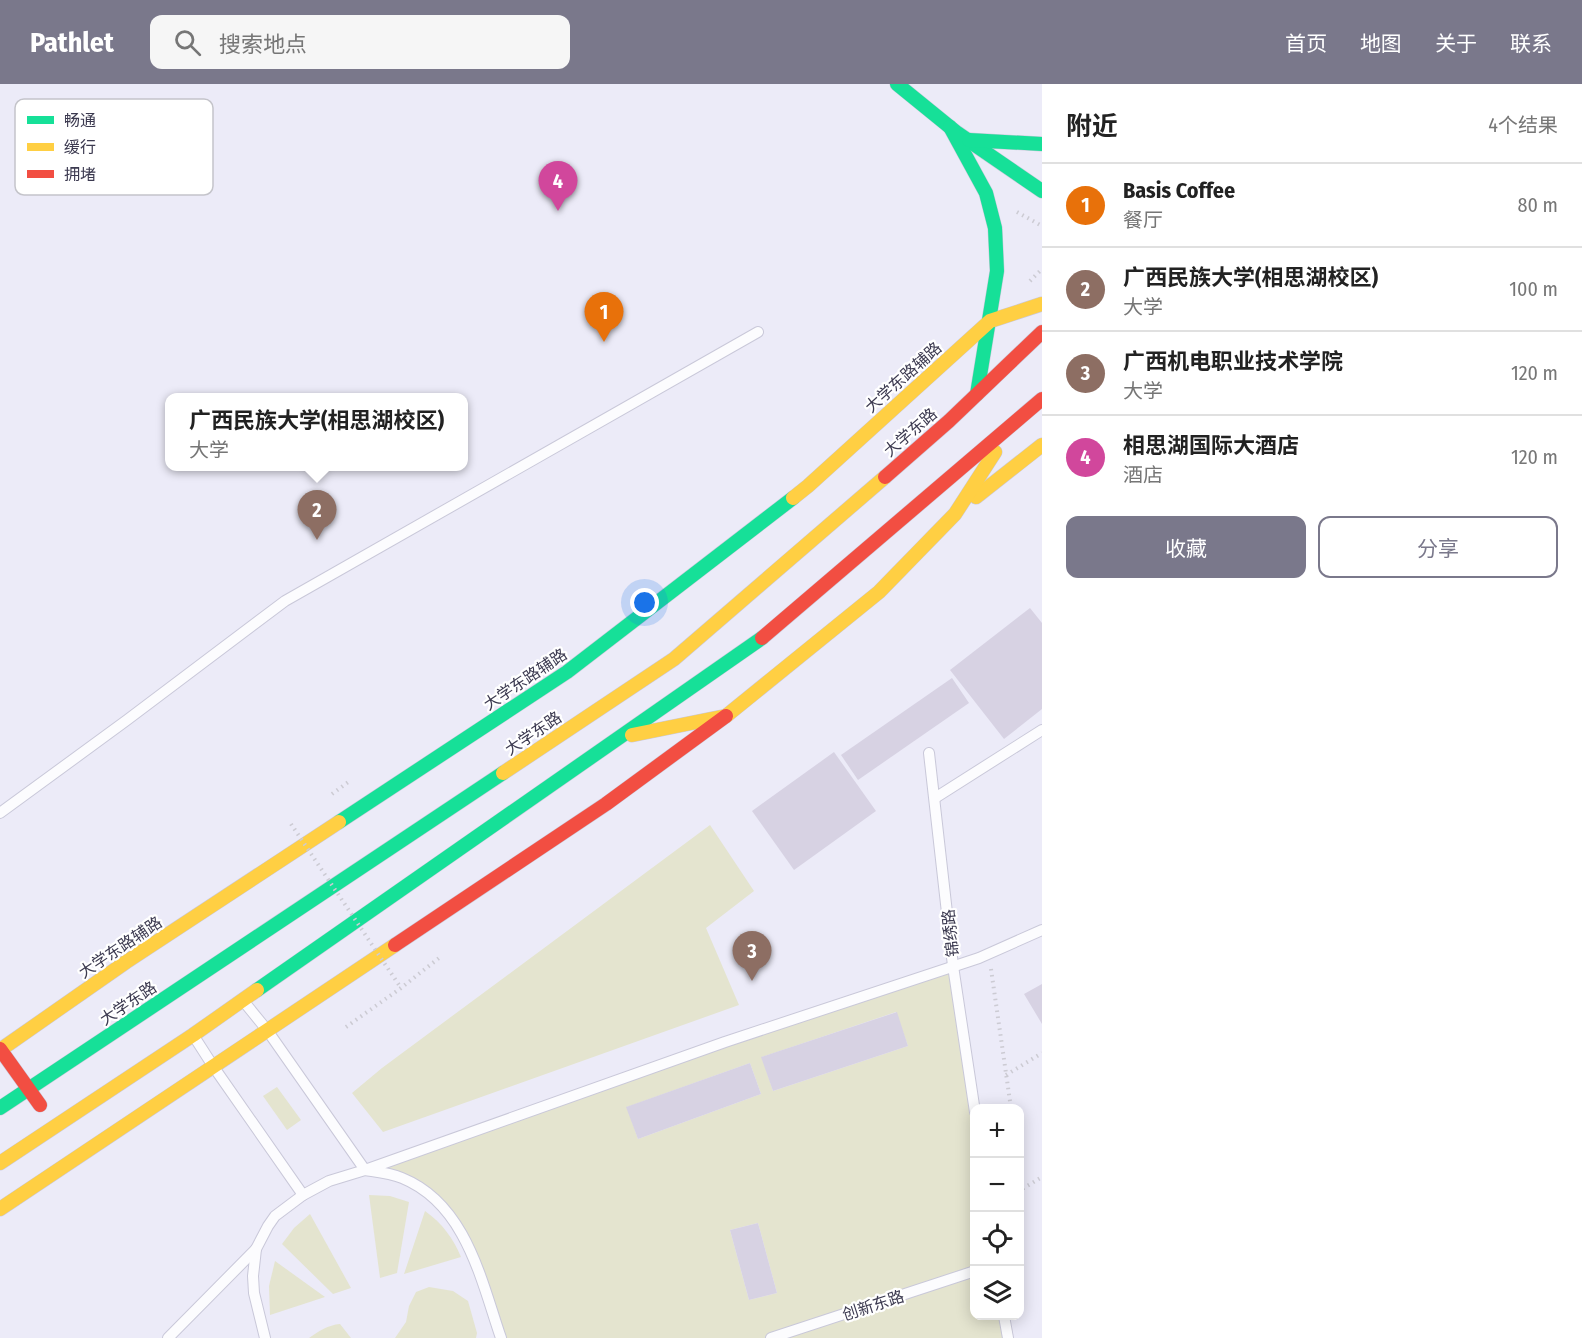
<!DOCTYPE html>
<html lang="zh">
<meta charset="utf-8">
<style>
:root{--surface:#fff;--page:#f6f6f6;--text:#222;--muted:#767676;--line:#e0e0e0;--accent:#7a788b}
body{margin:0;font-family:"Fira Sans Condensed","Noto Sans SC",sans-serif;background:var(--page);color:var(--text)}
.controls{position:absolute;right:18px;bottom:18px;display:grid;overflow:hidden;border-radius:12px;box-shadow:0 3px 15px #0003}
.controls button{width:54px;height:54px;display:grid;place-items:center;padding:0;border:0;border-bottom:2px solid var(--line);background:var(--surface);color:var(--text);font:30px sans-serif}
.you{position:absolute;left:645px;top:519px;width:21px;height:21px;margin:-15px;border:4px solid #fff;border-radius:50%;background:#1a73e8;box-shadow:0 0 0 9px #1a73e833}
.badge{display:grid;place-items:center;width:39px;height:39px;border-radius:50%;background:var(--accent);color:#fff;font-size:20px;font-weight:700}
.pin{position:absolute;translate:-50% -50px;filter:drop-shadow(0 2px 3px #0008)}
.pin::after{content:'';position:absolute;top:32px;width:21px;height:18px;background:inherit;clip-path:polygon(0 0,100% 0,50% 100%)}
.popup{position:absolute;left:165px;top:309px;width:303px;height:78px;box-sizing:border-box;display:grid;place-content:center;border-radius:12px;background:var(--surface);filter:drop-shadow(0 2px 4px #0005);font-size:20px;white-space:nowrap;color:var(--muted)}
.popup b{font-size:22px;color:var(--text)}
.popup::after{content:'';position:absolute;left:50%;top:100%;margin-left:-12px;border:12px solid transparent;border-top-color:var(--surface)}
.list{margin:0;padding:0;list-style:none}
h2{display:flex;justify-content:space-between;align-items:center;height:78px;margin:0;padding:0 24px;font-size:26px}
h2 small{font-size:20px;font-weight:400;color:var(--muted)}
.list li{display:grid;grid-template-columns:39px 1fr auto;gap:18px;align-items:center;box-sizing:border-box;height:84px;padding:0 24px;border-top:2px solid var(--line)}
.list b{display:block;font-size:22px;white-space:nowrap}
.list p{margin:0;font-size:20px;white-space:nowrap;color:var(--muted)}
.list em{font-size:20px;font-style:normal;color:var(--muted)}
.actions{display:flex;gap:12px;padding:18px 24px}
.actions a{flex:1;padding:14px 0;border:2px solid var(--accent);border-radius:12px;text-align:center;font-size:21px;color:var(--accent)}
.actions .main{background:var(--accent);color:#fff}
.icon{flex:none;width:33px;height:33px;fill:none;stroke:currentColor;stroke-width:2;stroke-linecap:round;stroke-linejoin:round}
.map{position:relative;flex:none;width:1042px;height:1254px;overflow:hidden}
header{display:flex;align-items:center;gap:36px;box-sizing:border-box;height:84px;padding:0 30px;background:var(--accent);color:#fff}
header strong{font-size:28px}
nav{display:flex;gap:33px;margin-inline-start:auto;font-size:21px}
.search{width:420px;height:54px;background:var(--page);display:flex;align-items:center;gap:15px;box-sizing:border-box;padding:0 21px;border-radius:12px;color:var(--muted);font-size:22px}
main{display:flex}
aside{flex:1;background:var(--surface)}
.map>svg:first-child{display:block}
.green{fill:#e4e4cf;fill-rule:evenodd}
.building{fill:#d7d2e3}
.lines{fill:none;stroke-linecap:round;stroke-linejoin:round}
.lane-casing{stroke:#c9c8d9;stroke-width:12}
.fast-casing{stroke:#c9c8d9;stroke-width:15}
.slow-casing{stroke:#c9c8d9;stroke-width:15}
.jam-casing{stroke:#c9c8d9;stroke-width:15}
.path{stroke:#cccbd3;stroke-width:4;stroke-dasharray:1.5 4.5;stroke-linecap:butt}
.lane{stroke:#fcfcfe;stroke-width:10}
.fast{stroke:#16e098;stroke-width:14}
.slow{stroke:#ffcf43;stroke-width:14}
.jam{stroke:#f24e42;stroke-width:14}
.path-bridge{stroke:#cccbd3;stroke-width:4;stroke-dasharray:1.5 4.5;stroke-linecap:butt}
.labels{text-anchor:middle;stroke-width:4.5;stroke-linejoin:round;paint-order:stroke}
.street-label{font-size:16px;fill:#3c3a50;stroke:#fff}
.key{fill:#fff;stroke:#c4c4ca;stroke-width:1.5}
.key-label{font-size:16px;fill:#3c3a50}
</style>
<header>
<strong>Pathlet</strong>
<div class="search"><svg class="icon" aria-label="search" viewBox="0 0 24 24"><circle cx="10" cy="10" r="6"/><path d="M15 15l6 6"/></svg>搜索地点</div>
<nav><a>首页</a><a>地图</a><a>关于</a><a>联系</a></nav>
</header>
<main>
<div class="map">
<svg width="1042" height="1254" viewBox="0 0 1042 1254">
<rect width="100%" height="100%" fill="#ecebf8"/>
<!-- green -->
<g class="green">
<polygon points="710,741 754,807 706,844 739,921 383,1048 352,1009 382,984"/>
<path d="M953,882l22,146v204h29l4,22h-507l-30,-87 -46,-59 -59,-22zM896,928l12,34 -135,45 -11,-34zM750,979l11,31 -123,45 -11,-32zM758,1139l19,70 -28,7 -19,-70z"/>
<polygon points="277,1003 301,1036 287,1046 263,1012"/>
<polygon points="369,1111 390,1112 409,1118 397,1189 380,1194"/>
<path d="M425,1127c17,12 28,27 36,46l-57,17z"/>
<polygon points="310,1130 351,1204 333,1210 282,1160 294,1144"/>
<polygon points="275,1177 325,1213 270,1231 269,1202"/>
<polygon points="429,1203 453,1207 468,1217 477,1249 476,1254 395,1254 406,1238 409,1222 416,1208"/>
<path d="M340,1240l11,14h-42c10,-7 19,-13 31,-14z"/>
</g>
<!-- building -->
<g class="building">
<polygon points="1030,524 1042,539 1042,625 1004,655 950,586"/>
<polygon points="952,594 969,619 858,696 841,671"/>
<polygon points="834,668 876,727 794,786 752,727"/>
<polygon points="1042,900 1042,940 1024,910"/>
<polygon points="897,928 908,962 773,1007 761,973"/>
<polygon points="750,979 761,1010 638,1055 626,1023"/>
<polygon points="758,1139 777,1209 749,1216 730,1146"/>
</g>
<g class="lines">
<defs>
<g id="lane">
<polyline points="929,669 953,882 975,1028"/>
<polyline points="935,714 1042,646"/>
<polyline points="0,729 127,636 285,517 758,248"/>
<path d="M245,919l22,27 98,140c13,2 25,3 37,8 64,26 79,102 99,160"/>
<polyline points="195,954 213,982 303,1111"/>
<polyline points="256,1165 253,1192 254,1209 265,1254"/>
<polyline points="1004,1232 1008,1254"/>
<polyline points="168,1254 256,1165 268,1142 275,1132 303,1111 329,1097 365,1086 725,958 979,874 1042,846"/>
<polyline points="771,1254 975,1187"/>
</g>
<g id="fast">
<polyline points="897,0 956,48 1042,107"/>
<polyline points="950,43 986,109 995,144 997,187 977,310"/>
<polyline points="969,56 1042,60"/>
<polyline points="339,738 567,588 793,414"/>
<polyline points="257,906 762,554"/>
<polyline points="0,1024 503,689"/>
</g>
<g id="slow">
<polyline points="976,413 1042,361"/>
<polyline points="793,414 808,402 990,237 1042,220"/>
<polyline points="632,651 726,632 879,508 955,430 995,368"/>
<polyline points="503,689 674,575 885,393"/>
<polyline points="0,966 126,878 339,738"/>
<polyline points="0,1079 193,951 257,906"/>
<polyline points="0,1125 395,861"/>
</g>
<g id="jam">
<polyline points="885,393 949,337 1042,248"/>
<polyline points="762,554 1042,315"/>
<polyline points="395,861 606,720 726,632"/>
<polyline points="0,965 40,1021"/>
</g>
</defs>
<!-- lane casing -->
<use href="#lane" class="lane-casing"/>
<!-- fast casing -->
<use href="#fast" class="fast-casing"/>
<!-- slow casing -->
<use href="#slow" class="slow-casing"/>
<!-- jam casing -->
<use href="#jam" class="jam-casing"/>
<!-- path -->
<g class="path">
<polyline points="1017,128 1042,142"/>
<polyline points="1030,197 1042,185"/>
<polyline points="332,710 351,696"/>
<polyline points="991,885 1011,1024"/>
<polyline points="346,943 401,904 439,874"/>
<polyline points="1006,991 1042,969"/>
<polyline points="1020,1088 1022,1105 1042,1093"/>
</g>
<!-- lane -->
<use href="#lane" class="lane"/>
<!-- fast -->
<use href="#fast" class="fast"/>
<!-- slow -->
<use href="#slow" class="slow"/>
<!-- jam -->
<use href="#jam" class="jam"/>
<!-- path-bridge -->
<polyline class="path-bridge" points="291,740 401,904"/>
</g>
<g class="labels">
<!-- street labels -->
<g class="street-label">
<text transform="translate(903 293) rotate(-42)" y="6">大学东路辅路</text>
<text transform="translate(910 348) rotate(-41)" y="6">大学东路</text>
<text transform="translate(525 595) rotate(-34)" y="6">大学东路辅路</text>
<text transform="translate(533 649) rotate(-34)" y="6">大学东路</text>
<text transform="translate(950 849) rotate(-96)" y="6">锦绣路</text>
<text transform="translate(120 863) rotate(-34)" y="6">大学东路辅路</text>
<text transform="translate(128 919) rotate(-34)" y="6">大学东路</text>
<text transform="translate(873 1221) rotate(-18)" y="6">创新东路</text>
</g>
</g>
<!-- legend -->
<rect x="15" y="15" width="198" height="96" rx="9" class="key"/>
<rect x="27" y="32" width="27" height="8" fill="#16e098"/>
<rect x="27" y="59" width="27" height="8" fill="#ffcf43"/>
<rect x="27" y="86" width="27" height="8" fill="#f24e42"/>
<g class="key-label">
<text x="64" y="42">畅通</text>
<text x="64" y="69">缓行</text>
<text x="64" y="96">拥堵</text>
</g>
</svg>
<div class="controls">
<button>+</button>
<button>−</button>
<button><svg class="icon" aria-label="locate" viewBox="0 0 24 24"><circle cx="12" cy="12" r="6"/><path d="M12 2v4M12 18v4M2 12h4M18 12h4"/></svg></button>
<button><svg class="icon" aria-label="layers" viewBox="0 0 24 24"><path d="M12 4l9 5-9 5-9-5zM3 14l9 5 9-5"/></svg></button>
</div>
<div class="you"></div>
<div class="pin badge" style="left:604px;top:258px;background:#e8710a">1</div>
<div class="pin badge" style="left:317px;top:456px;background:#8d6e63">2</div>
<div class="popup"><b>广西民族大学(相思湖校区)</b>大学</div>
<div class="pin badge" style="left:752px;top:897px;background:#8d6e63">3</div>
<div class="pin badge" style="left:558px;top:127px;background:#d1479c">4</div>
</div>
<aside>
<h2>附近<small>4个结果</small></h2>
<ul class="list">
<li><span class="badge" style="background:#e8710a">1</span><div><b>Basis Coffee</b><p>餐厅</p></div><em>80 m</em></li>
<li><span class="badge" style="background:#8d6e63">2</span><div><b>广西民族大学(相思湖校区)</b><p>大学</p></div><em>100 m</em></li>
<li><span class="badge" style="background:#8d6e63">3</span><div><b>广西机电职业技术学院</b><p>大学</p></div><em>120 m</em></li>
<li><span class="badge" style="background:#d1479c">4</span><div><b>相思湖国际大酒店</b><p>酒店</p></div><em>120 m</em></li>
</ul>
<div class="actions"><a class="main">收藏</a><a>分享</a></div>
</aside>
</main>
